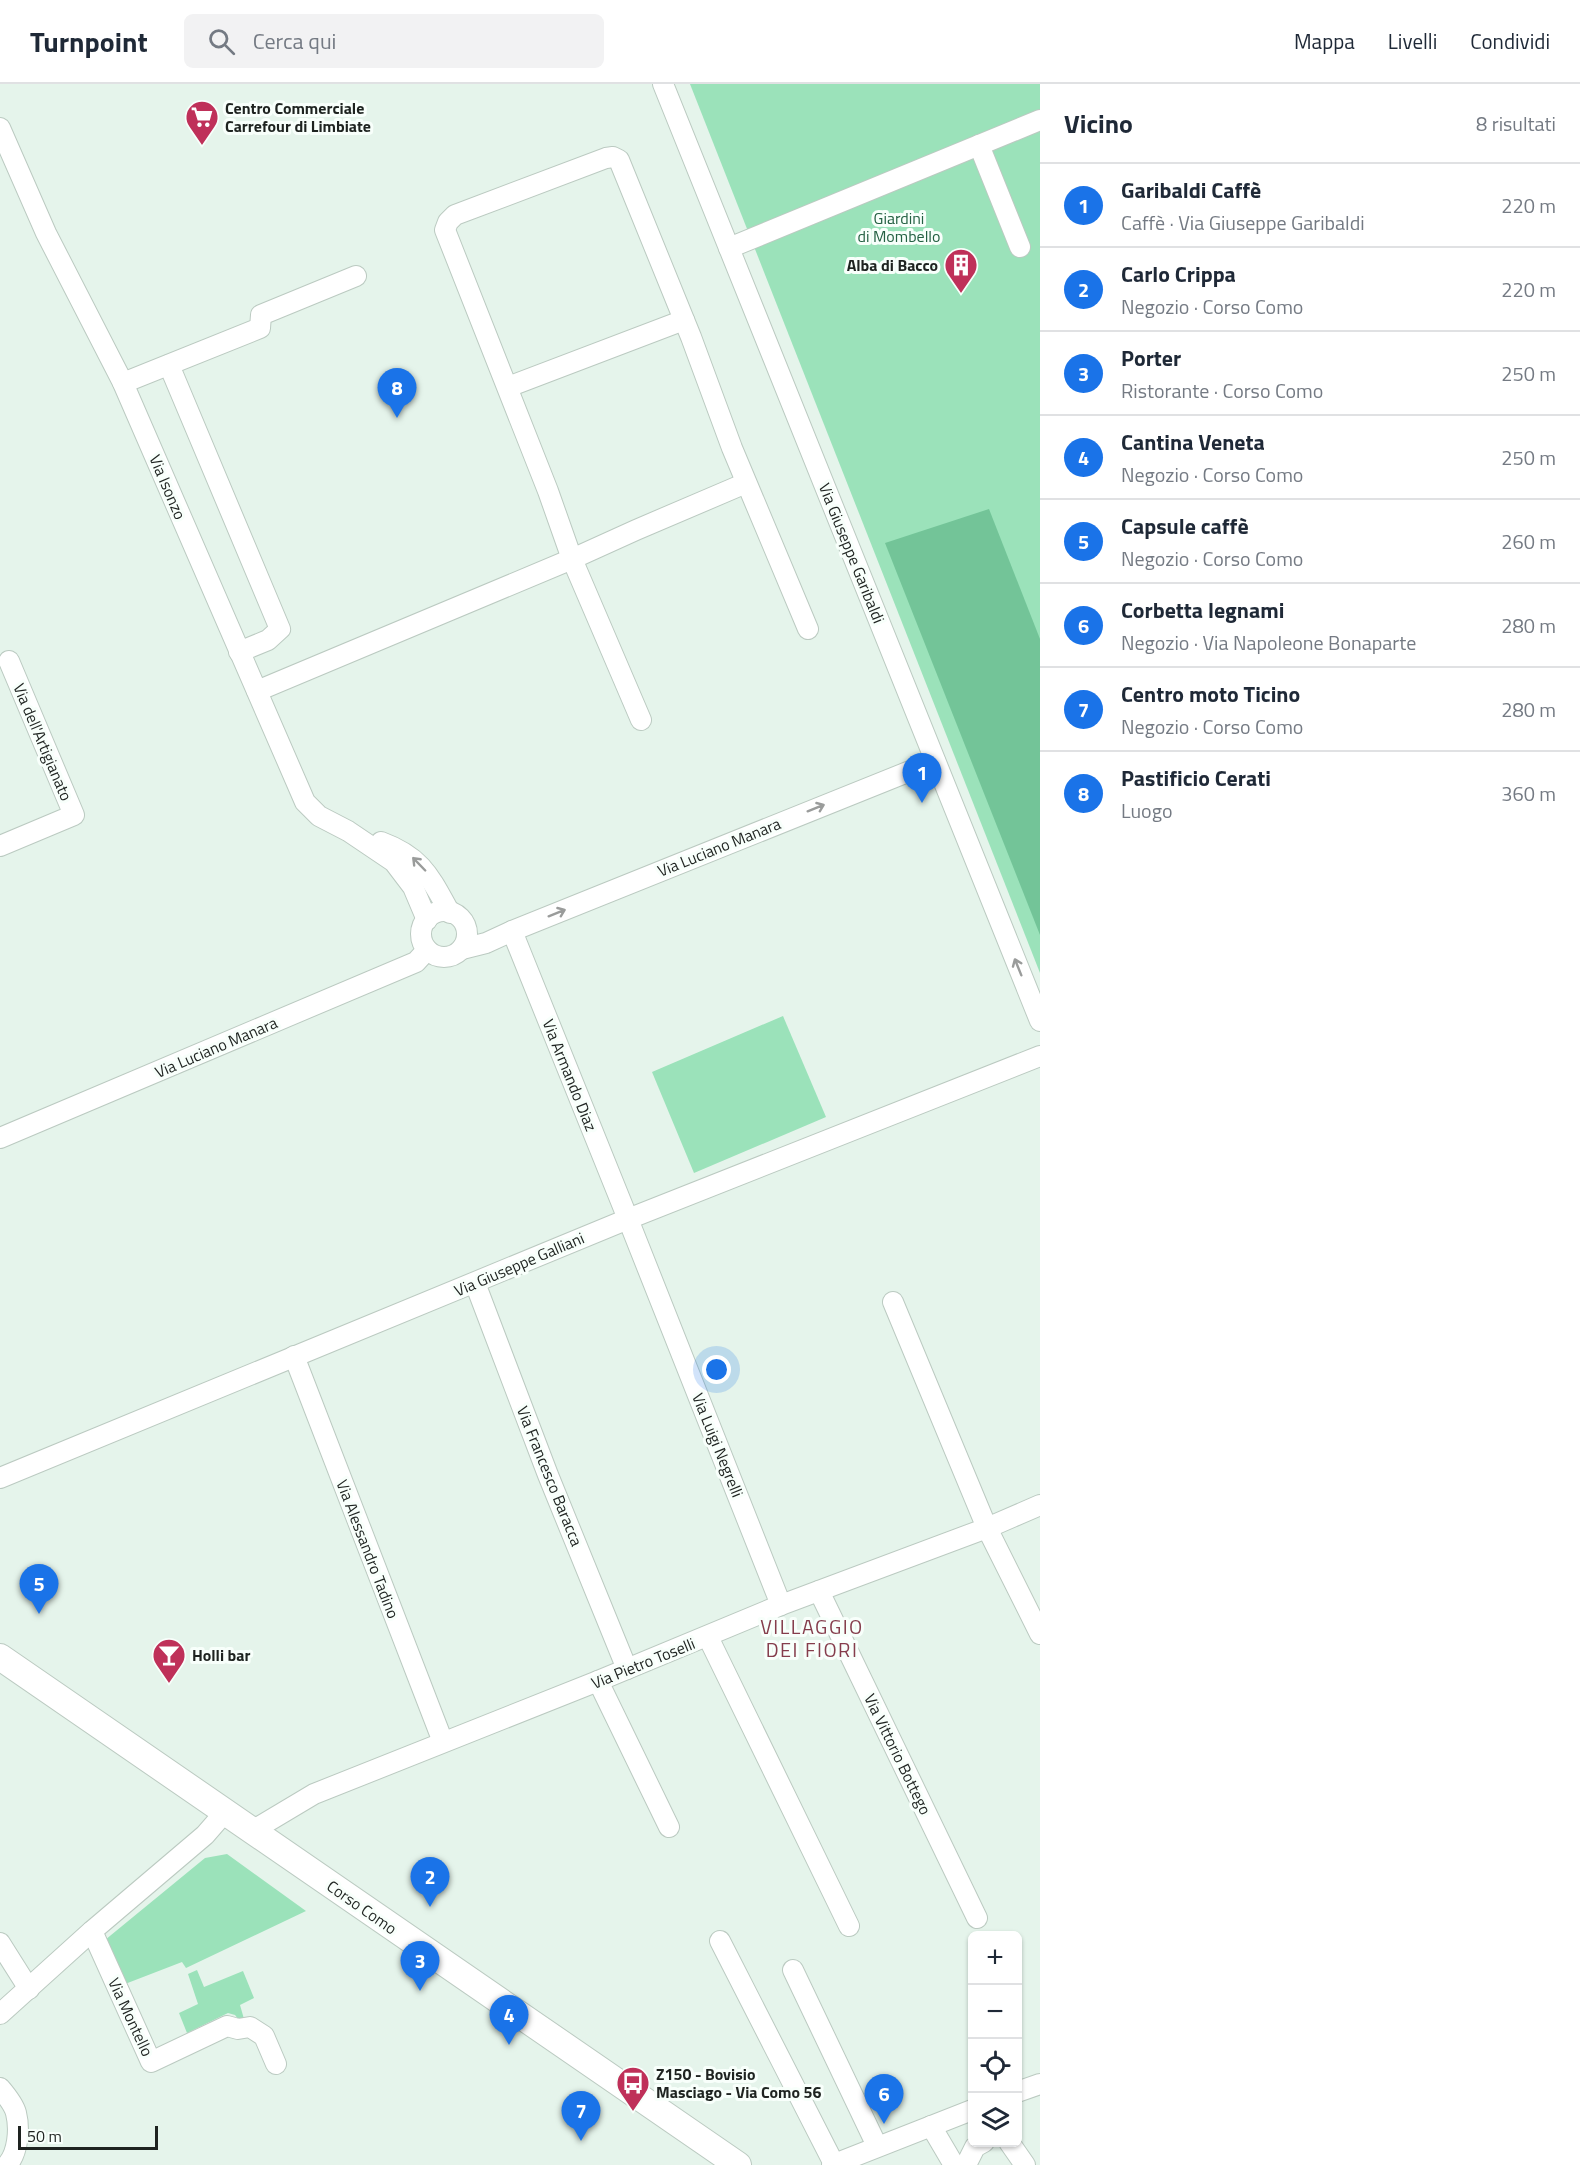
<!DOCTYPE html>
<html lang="it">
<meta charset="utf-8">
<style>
:root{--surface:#fff;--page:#f2f2f3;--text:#1f2937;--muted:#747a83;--line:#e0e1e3;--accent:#1a73e8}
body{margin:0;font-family:"Titillium Web",sans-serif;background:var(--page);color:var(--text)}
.controls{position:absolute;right:18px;bottom:18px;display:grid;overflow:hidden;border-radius:9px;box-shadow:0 2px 4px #0004}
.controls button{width:54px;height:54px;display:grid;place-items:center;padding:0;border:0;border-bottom:2px solid var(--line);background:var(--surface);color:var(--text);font:30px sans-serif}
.scale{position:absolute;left:18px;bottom:15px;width:140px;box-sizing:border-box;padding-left:6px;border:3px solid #1e2320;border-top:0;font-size:16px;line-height:21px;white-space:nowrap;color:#1e2320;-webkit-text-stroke:4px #f8fffb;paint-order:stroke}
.you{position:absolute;left:717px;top:1286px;width:21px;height:21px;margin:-15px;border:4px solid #fff;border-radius:50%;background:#1a73e8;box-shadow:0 0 0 9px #1a73e833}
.badge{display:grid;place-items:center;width:39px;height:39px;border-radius:50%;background:var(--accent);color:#fff;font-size:20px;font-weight:700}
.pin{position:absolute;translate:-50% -50px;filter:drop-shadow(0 2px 3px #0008)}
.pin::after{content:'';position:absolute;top:32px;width:21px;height:18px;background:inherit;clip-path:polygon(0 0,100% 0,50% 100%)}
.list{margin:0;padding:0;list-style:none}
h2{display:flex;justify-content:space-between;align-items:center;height:78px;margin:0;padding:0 24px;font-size:26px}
h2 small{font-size:20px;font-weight:400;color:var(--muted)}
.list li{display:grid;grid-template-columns:39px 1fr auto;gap:18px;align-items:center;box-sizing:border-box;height:84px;padding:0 24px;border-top:2px solid var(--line)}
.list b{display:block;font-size:22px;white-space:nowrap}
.list p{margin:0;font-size:20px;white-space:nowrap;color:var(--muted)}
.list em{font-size:20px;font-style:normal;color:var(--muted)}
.icon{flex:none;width:33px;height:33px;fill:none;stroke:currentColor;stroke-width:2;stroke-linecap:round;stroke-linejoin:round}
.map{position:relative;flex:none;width:1040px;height:2081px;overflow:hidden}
header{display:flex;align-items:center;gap:36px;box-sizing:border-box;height:84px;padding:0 30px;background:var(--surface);border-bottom:2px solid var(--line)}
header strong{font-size:28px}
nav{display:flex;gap:33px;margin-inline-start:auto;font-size:21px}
.search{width:420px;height:54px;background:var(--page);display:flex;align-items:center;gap:15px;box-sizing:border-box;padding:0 21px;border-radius:9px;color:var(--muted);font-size:22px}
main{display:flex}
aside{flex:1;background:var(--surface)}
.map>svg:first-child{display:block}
.green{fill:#9be2ba}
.forest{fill:#73c498}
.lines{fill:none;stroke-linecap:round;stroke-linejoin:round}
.minor-casing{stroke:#bbcac1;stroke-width:22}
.major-casing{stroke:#bbcac1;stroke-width:28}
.minor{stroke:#fff;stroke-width:20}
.major{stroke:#fff;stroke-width:26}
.oneway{stroke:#9a9c9b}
.labels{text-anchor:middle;stroke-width:6;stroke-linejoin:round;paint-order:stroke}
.poi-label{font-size:16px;font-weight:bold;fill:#1e2320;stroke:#f8fffb;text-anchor:start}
.park-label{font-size:16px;fill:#236042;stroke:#f8fffb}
.street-label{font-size:16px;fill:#1e2320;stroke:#f8fffb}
.quarter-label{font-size:20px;letter-spacing:1.5px;fill:#853d4c;stroke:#f8fffb}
</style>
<header>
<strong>Turnpoint</strong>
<div class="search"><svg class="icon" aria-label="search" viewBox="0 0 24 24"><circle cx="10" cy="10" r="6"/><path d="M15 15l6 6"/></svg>Cerca qui</div>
<nav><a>Mappa</a><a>Livelli</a><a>Condividi</a></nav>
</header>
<main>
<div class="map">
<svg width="1040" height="2081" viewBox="0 0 1040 2081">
<rect width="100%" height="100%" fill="#e5f4eb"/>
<!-- green -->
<g class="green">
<polygon points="690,0 1040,0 1040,889"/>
<polygon points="783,932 826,1033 694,1089 652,988"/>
<polygon points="227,1770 306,1827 186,1884 182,1878 125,1900 105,1856 205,1774"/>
<polygon points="197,1886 204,1903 243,1887 254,1914 240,1921 244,1935 239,1936 235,1931 228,1929 187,1949 179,1929 198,1920 188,1890"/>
</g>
<!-- forest -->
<polygon class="forest" points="989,425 1040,555 1040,851 885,459"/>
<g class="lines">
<defs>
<g id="minor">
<polyline points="663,0 1040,937"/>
<polyline points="0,44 46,149 123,299 305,718 319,732 348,747 394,778 413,803 427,836"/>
<polyline points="979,61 1020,163"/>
<polyline points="729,164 1040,36"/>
<polyline points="169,281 280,545 268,556 239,568"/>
<polyline points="123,299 260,244 261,231 356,192"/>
<polyline points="508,303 684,236"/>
<polyline points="257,607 572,475 636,446 746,399"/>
<polyline points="641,636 572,475 548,407 445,146 448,138 455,131 606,74 613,73 619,76 691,253 732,364 808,545"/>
<path d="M381,758c41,15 49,35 69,71"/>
<polyline points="0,762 74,731 9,577"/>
<circle cx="444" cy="850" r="23"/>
<polyline points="512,847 628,1135 781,1521"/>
<polyline points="462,865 486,859 512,847 935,677"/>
<polyline points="0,1054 416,878 427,866"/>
<polyline points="475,1199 548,1391 627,1585"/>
<polyline points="893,1218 987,1444 1040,1550"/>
<polyline points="294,1272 443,1658"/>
<polyline points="0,1394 628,1135 1040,972"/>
<polyline points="819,1507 977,1834"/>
<polyline points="708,1553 849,1842"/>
<polyline points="598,1597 669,1743"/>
<polyline points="252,1747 314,1710 598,1597 781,1521 987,1444 1040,1421"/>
<polyline points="92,1847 151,1978 227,1942 238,1945 250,1943 264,1952 276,1980"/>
<polyline points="720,1857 834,2080"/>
<polyline points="0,1859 29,1905"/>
<polyline points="793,1886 877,2062"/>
<polyline points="0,1930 92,1847 205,1751 225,1728"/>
<path d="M0,2004c6,7 14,17 16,25 4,16 2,40 -9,52"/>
<polyline points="1017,2008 1040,2000"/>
<polyline points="931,2042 954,2081"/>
<polyline points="1009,2058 1025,2081"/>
<polyline points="832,2081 972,2026"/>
<polyline points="966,2081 975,2063 984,2058"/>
</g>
<polyline id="major" points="0,1573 738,2081"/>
</defs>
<!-- minor casing -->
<use href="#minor" class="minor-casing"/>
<!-- major casing -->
<use href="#major" class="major-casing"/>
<!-- minor -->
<use href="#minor" class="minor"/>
<!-- major -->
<use href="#major" class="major"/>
</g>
<!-- one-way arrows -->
<defs><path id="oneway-shaft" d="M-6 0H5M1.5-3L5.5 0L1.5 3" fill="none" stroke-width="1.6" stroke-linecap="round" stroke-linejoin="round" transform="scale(1.5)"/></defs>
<g class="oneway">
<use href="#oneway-shaft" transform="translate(816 724) rotate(-22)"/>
<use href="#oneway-shaft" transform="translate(419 780) rotate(-134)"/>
<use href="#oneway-shaft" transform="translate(557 829) rotate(-22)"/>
<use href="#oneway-shaft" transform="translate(1018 883) rotate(-112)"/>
</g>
<!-- icons -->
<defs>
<symbol id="supermarket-pin" viewBox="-11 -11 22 30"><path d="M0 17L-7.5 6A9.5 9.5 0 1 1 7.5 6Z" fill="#bf3059" stroke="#f8fffb"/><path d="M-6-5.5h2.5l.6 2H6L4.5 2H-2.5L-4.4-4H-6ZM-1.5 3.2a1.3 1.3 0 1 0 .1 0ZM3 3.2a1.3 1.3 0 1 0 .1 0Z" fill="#fff"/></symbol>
<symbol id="building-pin" viewBox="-11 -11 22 30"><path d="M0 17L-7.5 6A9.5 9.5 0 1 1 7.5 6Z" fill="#bf3059" stroke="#f8fffb"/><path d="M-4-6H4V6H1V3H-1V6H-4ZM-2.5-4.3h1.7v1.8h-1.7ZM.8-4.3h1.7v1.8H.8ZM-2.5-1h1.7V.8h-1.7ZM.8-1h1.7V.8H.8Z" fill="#fff"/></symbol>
<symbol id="bar-pin" viewBox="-11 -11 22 30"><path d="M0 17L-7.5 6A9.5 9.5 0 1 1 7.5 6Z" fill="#bf3059" stroke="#f8fffb"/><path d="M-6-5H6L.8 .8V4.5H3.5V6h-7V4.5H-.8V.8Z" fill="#fff"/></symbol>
<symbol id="bus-pin" viewBox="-11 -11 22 30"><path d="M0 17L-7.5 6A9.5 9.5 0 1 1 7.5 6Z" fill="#bf3059" stroke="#f8fffb"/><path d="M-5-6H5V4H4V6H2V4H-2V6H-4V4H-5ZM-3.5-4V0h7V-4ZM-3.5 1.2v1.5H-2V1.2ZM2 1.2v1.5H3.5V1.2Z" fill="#fff"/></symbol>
</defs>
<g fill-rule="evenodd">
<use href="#supermarket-pin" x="183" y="14" width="38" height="52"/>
<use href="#building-pin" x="942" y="162" width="38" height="52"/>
<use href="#bar-pin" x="150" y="1552" width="38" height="52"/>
<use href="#bus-pin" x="614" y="1980" width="38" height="52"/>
</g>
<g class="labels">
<!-- poi labels -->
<g class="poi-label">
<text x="225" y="30">Centro Commerciale<tspan x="225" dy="18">Carrefour di Limbiate</tspan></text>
<text x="938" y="187" text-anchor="end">Alba di Bacco</text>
<text x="192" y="1577">Holli bar</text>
<text x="656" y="1996">Z150 - Bovisio<tspan x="656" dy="18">Masciago - Via Como 56</tspan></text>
</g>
<!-- park labels -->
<g class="park-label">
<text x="899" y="140">Giardini<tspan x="899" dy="18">di Mombello</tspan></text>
</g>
<!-- street labels -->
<g class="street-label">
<text transform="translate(168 403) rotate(67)" y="6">Via Isonzo</text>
<text transform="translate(852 469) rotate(68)" y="6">Via Giuseppe Garibaldi</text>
<text transform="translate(43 658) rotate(67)" y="6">Via dell'Artigianato</text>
<text transform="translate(719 763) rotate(-22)" y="6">Via Luciano Manara</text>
<text transform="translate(216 963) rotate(-23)" y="6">Via Luciano Manara</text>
<text transform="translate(570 991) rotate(68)" y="6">Via Armando Diaz</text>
<text transform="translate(519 1180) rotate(-23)" y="6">Via Giuseppe Galliani</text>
<text transform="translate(718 1361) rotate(68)" y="6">Via Luigi Negrelli</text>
<text transform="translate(550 1392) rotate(68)" y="6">Via Francesco Baracca</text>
<text transform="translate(368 1465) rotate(69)" y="6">Via Alessandro Tadino</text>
<text transform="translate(643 1579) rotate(-22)" y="6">Via Pietro Toselli</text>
<text transform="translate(898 1670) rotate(64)" y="6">Via Vittorio Bottego</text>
<text transform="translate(362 1823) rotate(35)" y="6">Corso Como</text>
<text transform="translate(131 1933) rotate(65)" y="6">Via Montello</text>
</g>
<!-- quarter labels -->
<g class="quarter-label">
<text x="812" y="1550">VILLAGGIO<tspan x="812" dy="23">DEI FIORI</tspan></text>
</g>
</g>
</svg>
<div class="controls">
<button>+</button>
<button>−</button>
<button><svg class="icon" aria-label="locate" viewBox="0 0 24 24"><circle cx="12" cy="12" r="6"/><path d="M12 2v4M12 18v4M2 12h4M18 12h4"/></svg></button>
<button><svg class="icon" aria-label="layers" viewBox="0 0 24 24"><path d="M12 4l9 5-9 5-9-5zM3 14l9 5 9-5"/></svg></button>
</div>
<div class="scale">50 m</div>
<div class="you"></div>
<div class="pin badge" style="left:922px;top:719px">1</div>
<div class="pin badge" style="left:430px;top:1823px">2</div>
<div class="pin badge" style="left:420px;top:1907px">3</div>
<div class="pin badge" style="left:509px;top:1961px">4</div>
<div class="pin badge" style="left:39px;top:1530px">5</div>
<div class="pin badge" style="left:884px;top:2040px">6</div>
<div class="pin badge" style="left:581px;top:2057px">7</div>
<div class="pin badge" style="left:397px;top:334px">8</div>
</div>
<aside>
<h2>Vicino<small>8 risultati</small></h2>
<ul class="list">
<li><span class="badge">1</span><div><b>Garibaldi Caffè</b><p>Caffè · Via Giuseppe Garibaldi</p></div><em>220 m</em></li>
<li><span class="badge">2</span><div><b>Carlo Crippa</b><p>Negozio · Corso Como</p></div><em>220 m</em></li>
<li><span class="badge">3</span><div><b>Porter</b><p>Ristorante · Corso Como</p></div><em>250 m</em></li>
<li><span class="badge">4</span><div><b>Cantina Veneta</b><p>Negozio · Corso Como</p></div><em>250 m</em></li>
<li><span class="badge">5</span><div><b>Capsule caffè</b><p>Negozio · Corso Como</p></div><em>260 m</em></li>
<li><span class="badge">6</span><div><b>Corbetta legnami</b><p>Negozio · Via Napoleone Bonaparte</p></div><em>280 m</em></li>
<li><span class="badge">7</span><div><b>Centro moto Ticino</b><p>Negozio · Corso Como</p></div><em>280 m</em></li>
<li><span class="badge">8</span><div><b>Pastificio Cerati</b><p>Luogo</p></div><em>360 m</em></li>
</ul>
</aside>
</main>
